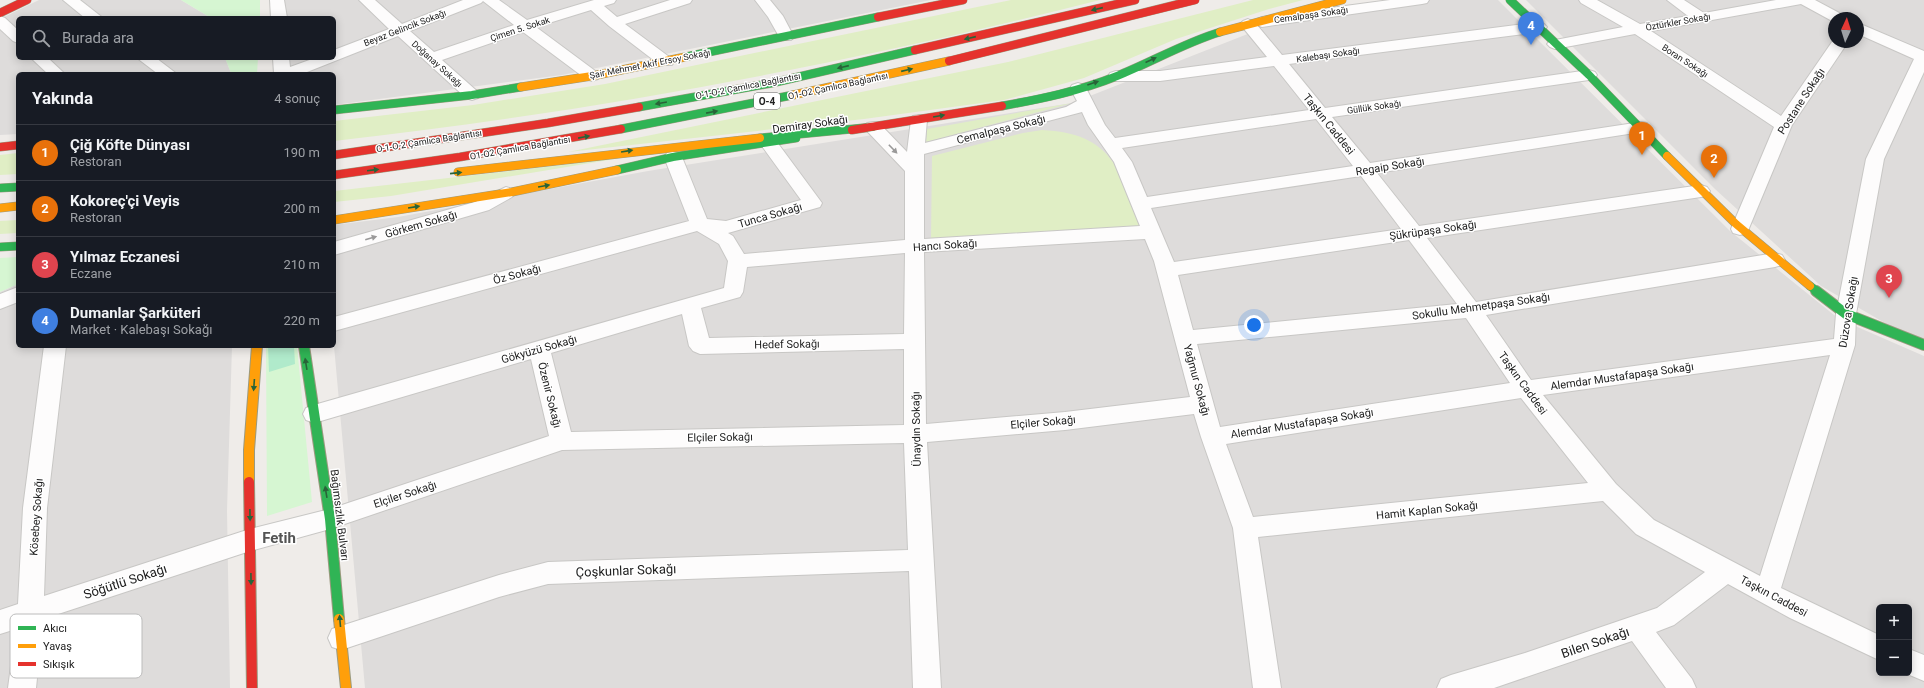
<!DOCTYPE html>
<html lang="tr">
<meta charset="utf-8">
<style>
:root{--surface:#171b24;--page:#20242c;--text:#f1f3f6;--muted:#9ea1a6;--line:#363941;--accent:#7c3aed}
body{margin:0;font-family:Roboto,sans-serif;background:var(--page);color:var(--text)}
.controls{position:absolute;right:12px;bottom:12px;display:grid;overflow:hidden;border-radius:6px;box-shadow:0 2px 10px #0003}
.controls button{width:36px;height:36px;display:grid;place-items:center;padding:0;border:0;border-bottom:1px solid var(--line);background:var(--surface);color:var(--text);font:20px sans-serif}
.compass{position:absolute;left:1828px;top:12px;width:36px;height:36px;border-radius:50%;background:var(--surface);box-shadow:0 2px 10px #0003;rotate:4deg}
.you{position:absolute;left:1254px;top:325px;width:14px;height:14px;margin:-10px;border:3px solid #fff;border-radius:50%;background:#1a73e8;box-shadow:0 0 0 6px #1a73e833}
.badge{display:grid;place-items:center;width:26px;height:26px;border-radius:50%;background:var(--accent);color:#fff;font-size:13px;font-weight:700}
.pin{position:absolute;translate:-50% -33px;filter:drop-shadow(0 1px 2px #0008)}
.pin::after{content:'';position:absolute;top:21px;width:14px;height:12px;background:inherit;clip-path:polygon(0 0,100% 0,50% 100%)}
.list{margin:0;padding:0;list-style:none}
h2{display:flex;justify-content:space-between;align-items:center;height:52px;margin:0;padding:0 16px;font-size:17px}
h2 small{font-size:13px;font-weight:400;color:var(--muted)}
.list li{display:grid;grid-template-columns:26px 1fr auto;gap:12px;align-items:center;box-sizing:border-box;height:56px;padding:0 16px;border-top:1px solid var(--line)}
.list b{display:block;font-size:15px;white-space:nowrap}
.list p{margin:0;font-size:13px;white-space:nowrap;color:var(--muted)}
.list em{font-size:13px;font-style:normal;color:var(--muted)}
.icon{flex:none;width:22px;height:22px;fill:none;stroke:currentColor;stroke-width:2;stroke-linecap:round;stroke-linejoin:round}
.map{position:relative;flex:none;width:1924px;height:688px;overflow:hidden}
.search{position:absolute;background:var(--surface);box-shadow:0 2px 10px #0003;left:16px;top:16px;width:320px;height:44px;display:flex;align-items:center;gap:10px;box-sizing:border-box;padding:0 14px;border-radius:6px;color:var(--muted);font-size:15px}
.panel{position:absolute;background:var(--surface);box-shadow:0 2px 10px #0003;left:16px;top:72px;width:320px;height:276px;border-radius:6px}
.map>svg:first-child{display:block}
.residential{fill:#dedcdb;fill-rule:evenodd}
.grass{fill:#e0eec5}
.park{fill:#d6f6d2}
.pitch{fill:#b0eacb}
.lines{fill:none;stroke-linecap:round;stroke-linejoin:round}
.street-casing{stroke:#c8c7c5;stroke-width:2}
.fast-far1-casing{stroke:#9b9a7f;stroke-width:9}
.fast-casing{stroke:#9b9a7f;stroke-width:12}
.slow-far1-casing{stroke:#9b9a7f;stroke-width:9}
.slow-casing{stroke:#9b9a7f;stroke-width:12}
.jam-far1-casing{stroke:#9b9a7f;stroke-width:9}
.jam-casing{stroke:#9b9a7f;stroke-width:12}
.street{fill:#fdfcfc;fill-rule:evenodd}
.fast-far1{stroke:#30b455;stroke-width:8}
.fast{stroke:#30b455;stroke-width:10}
.slow-far1{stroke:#ff9f0a;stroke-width:8}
.slow{stroke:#ff9f0a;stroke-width:10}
.jam-far1{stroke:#e5322d;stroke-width:8}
.jam{stroke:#e5322d;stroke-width:10}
.oneway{fill:#286338}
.oneway2{fill:#9a9999}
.labels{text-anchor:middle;stroke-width:3;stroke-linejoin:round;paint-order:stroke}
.far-street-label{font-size:9px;fill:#212121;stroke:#fff}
.shield{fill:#fff;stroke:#646464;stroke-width:1}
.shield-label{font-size:10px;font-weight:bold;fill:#212121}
.street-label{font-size:11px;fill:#212121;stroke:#fff}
.near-street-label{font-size:13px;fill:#212121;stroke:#fff}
.district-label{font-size:15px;font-weight:bold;fill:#545454;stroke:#fff}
.key{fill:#fff;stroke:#bcbcbc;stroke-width:1}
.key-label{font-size:11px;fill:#212121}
</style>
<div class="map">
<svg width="1924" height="688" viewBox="0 0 1924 688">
<rect width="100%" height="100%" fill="#efece9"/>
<!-- residential -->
<g class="residential">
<polygon points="39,0 181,0 211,18 18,18 18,58 225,58 231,73 18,74 18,134 0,135 0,19"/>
<polygon points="281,0 931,0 562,75 334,105 334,74 284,74 283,58 334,58 334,18 281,18"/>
<path d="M1397,0h101l232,231 109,88 85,37v332h-1559l-31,-342v-121l64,-8 250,-46 424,-68 196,-77zM1879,607h30v66h-30z"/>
<path d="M1526,0h398v339l-27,-9 -76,-44 -106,-97zM1834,18h24v24h-24z"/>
<polygon points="18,284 18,346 232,346 227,511 230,688 0,688 0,292"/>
</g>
<!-- grass -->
<g class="grass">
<path d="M1011,0h89c-252,64 -508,112 -766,141v-20l139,-16 132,-21z"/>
<polygon points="1253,0 1303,0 1269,9 1176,39 1084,78 1004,100 864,119 568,152 1008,62"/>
<polygon points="1072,103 926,142 927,129"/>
<path d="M1042,130c71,3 77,41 103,97l-214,13 1,-84 91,-23z"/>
<polygon points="669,150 391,196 334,202 334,191 562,165"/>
<polygon points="18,153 18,174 0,175 0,155"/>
<polygon points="18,220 18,233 0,234 0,221"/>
</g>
<!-- park -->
<g class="park">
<polygon points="181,0 260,0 260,18 211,18"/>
<polygon points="225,58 258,58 257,74 229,74 231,73"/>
<polygon points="18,257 18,284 0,292 0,258"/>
<polygon points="266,346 297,346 312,502 267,516"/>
</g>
<!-- pitch -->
<polygon class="pitch" points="268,346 294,346 295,364 269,372"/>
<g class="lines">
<defs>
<g id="street">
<polygon points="63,0 80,0 103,18 85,18"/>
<polygon points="270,0 284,0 287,18 271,18"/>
<path d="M359,0h16l27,24 61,-24h36l28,20 67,-20h22l-2,3 -10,3 13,11 53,-17h22l-2,3 -65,21 47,35 2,3 -2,3h-12l-51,-39 -18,-16 -55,17 62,46 2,3 -2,3 -6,2 -6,-2 -63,-47 -81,28 36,32 2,3 -2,3 -6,2 -6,-2 -68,-62 -96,38h-28l-1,-16h16l1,9 25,-9h19v-8l55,-21zM483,1l31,24 -80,27 -24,-21 71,-28z"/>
<polygon points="755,0 770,0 783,16 794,37 791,40 781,40 768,17"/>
<path d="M1390,0h39l-2,3 -5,1 -160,23 -5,-2 25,30 257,-33 5,2 3,3 -3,3 -5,2 -250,32 36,44 264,-38 6,2 2,3 -2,3 -6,2 -257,37 38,46 271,-41 6,1 3,4 -3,4 -6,1 -264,41 42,53 282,-41 6,2 3,4 -3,4 -6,2 -274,41 49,64 299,-49 7,2 3,5 -3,5 -7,2 -289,48 45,65 303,-41 2,-25 30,-155 48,-100 -56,-25v-11l66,28v21l-40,87 -28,155 -1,31 -74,243 98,47v25l-89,-42 -62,-34 -54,41 -18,7 36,47 4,9h-30l-34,-47 -138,47h-57l4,-9 10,-4 74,-22 132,-45 48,-36 -69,-38 -33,-33 -345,36 23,151h-28l-20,-160 -32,-91 -7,-23 -129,16 -138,12 14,246h-28l-4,-117 -361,13 -49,13 -158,53 -9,-3 -4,-9 4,-9 9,-3 158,-51 49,-13 360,-12 -4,-107 -342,7 -232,79 -80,22 -207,68 -7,69h-28l8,-59 -16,5v-24l18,-6 5,-96 21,-162h22l-19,162 -3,88 206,-67 80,-20 219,-73 -18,-77 -217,64 -8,-3 -3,-6 3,-6 8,-3 410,-117 4,-27 -9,-17 -22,-13 -363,100v-14l355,-96 -25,-64 3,-4 6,-1 6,1 3,4 25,62 19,2 75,-21 -42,-58 3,-4 6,-1 6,1 48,65 -2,4 -92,26 5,3 11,18 161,-14v-69l-38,-40 -3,-4 3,-4 6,-1 6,1 28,29 4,-32 2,-4 6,-1 6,1 2,4 -2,23 141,-36 11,-6 -7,-13 2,-3 6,-2 6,2 2,3 19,37 10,13 194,-28 -35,-44 -114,15h-44l-6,-2 -2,-3 2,-3 6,-2h44l107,-14 -27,-33 3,-3 5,-2 7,4 2,-4 5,-2zM1082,112l6,13 26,37 26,64 -216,13v-85zM1316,119l37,47 -206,31 -15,-35 -10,-14zM1361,176l40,53 -227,33 -23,-54zM1145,239l9,22 36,136 -125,15 -139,12 -2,-172zM1409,240l48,64 -264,26 -15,-55zM905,253l-1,81 -195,4 -8,-30 39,-11 3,-5 4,-25zM682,314l7,32 4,5 7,3 204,-5v76l-333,7 -20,-79zM1466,318l44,65 -290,44 -23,-83zM1830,355l-70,221 -106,-56 -38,-36 -73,-89zM1521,398l67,85 -335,34 -27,-73z"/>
<polygon points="1579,0 1597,0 1640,24 1688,16 1667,0 1684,0 1704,13 1776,0 1815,0 1843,15 1846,18 1834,18 1834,22 1801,4 1651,31 1781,116 1834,39 1834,42 1848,42 1792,125 1747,233 1740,235 1733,233 1731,229 1774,127 1635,34 1555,49 1550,47 1547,44 1550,41 1623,27 1581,3"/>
<polygon points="0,16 5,18 18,30 18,43 13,41 0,29"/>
<polygon points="31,58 48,58 65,74 48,74"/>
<polygon points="137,58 156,58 177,74 158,74"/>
<polygon points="506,187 512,189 515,193 512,197 489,210 334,255 334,242 475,202"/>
<polygon points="18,287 18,302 0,309 0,294"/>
<polygon points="1909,649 1924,655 1924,681 1905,673 1909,673"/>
</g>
<g id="fast-far1">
<polyline points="1510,0 1589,75 1667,156"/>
<polyline points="685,57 878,17"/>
<path d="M1002,106c39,-7 78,-15 115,-30 35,-14 67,-33 103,-44"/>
<polyline points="639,107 772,83 915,50"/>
<polyline points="334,110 472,95 521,87"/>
<polyline points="621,129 793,95"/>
<polyline points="760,138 873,127"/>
<polyline points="617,170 673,157 796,138"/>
<polyline points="0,188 18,187"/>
<polyline points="0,247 18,246"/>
<polyline points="1810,286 1818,292"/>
</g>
<g id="fast">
<polyline points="1816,291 1846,314 1924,345"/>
<polyline points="304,346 330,519 339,619"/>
</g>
<g id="slow-far1">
<polyline points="1220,32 1342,0"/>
<polyline points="521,87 592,76 685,57"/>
<polyline points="793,95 949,61"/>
<polyline points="1667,156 1736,224 1810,286"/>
<polyline points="458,172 760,138"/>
<polyline points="0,208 18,206"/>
<polyline points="334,220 512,192 617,170"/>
</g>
<g id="slow">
<polyline points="249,482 249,450 257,346"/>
<polyline points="339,619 346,688"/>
</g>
<g id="jam-far1">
<polyline points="0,13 27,0"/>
<polyline points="878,17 963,0"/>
<polyline points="915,50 1135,0"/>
<polyline points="949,61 1195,0"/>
<polyline points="852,130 1002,106"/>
<polyline points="0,147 18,145"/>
<polyline points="334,155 548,123 639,107"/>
<polyline points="334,175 460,157 621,129"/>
</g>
<polyline id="jam" points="249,482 252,688"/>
</defs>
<!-- street casing -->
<use href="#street" class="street-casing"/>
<!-- fast-far1 casing -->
<use href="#fast-far1" class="fast-far1-casing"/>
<!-- fast casing -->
<use href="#fast" class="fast-casing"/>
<!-- slow-far1 casing -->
<use href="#slow-far1" class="slow-far1-casing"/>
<!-- slow casing -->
<use href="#slow" class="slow-casing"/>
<!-- jam-far1 casing -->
<use href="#jam-far1" class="jam-far1-casing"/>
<!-- jam casing -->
<use href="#jam" class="jam-casing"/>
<!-- street -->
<use href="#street" class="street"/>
<!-- fast-far1 -->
<use href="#fast-far1" class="fast-far1"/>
<!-- fast -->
<use href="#fast" class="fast"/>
<!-- slow-far1 -->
<use href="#slow-far1" class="slow-far1"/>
<!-- slow -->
<use href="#slow" class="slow"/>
<!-- jam-far1 -->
<use href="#jam-far1" class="jam-far1"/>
<!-- jam -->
<use href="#jam" class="jam"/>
</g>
<!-- one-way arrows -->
<defs><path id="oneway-solid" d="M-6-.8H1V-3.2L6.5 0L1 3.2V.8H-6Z"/></defs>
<g class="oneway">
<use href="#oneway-solid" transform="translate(1097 9) rotate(167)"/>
<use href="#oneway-solid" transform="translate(970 38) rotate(167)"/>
<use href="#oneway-solid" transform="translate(1151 60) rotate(-24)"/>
<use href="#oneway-solid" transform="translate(843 67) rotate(167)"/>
<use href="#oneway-solid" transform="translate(907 70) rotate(-13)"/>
<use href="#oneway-solid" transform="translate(1093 83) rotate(-19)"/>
<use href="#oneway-solid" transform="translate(661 103) rotate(170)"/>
<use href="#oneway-solid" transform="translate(712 112) rotate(-11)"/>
<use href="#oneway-solid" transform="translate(939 116) rotate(-10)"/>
<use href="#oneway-solid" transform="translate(584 137) rotate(-11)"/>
<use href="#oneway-solid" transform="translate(627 151) rotate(-9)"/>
<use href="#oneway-solid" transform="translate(373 170) rotate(-7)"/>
<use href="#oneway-solid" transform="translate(456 173) rotate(-6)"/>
<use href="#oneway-solid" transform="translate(544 186) rotate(-10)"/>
<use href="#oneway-solid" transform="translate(414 207) rotate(-9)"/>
<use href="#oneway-solid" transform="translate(306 364) rotate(-99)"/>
<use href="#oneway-solid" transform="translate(254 385) rotate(94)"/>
<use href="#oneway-solid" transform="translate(326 492) rotate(-99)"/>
<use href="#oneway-solid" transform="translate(250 515) rotate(89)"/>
<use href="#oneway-solid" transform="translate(251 579) rotate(89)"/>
<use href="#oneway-solid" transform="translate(340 621) rotate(-95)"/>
</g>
<g class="oneway2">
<use href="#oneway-solid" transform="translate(893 149) rotate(46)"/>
<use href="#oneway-solid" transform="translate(371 238) rotate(-16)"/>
</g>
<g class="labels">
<!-- far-street labels -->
<g class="far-street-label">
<text transform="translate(1311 15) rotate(-8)" y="3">Cemalpaşa Sokağı</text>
<text transform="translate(1678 22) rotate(-10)" y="3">Öztürkler Sokağı</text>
<text transform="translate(405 28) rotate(-21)" y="3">Beyaz Gelincik Sokağı</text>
<text transform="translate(520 29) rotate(-18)" y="3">Çimen 5. Sokak</text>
<text transform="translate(1328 55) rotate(-8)" y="3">Kalebaşı Sokağı</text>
<text transform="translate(1685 61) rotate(33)" y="3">Boran Sokağı</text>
<text transform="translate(437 64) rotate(42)" y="3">Doğanay Sokağı</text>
<text transform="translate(650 64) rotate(-11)" y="3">Şair Mehmet Akif Ersoy Sokağı</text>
<text transform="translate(748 86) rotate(-11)" y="3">O-1-O-2 Çamlıca Bağlantısı</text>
<text transform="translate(838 86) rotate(-12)" y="3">O1-O2 Çamlıca Bağlantısı</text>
<text transform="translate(1374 107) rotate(-8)" y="3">Güllük Sokağı</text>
<text transform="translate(429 141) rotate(-9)" y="3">O-1-O-2 Çamlıca Bağlantısı</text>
<text transform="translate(520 148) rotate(-10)" y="3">O1-O2 Çamlıca Bağlantısı</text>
</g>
<!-- shield labels -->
<rect class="shield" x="754" y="93" width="26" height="16" rx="3"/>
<g class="shield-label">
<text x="767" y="105">O-4</text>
</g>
<!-- street labels -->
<g class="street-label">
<text transform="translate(1801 101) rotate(-57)" y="4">Postane Sokağı</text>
<text transform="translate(810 124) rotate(-8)" y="4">Demiray Sokağı</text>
<text transform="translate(1329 124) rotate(51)" y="4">Taşkın Caddesi</text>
<text transform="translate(1001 129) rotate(-14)" y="4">Cemalpaşa Sokağı</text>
<text transform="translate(1390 166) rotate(-9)" y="4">Regaip Sokağı</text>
<text transform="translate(770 215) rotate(-16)" y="4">Tunca Sokağı</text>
<text transform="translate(421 224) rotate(-16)" y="4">Görkem Sokağı</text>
<text transform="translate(1433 230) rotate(-8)" y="4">Şükrüpaşa Sokağı</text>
<text transform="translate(945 245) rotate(-4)" y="4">Hancı Sokağı</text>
<text transform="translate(517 274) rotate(-15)" y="4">Öz Sokağı</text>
<text transform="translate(1481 306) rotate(-8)" y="4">Sokullu Mehmetpaşa Sokağı</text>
<text transform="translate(1848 312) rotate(-81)" y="4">Düzova Sokağı</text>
<text transform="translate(787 344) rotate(-1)" y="4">Hedef Sokağı</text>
<text transform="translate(539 349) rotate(-16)" y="4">Gökyüzü Sokağı</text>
<text transform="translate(1622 376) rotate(-8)" y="4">Alemdar Mustafapaşa Sokağı</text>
<text transform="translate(1197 380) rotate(75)" y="4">Yağmur Sokağı</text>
<text transform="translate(1523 383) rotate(54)" y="4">Taşkın Caddesi</text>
<text transform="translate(550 395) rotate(76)" y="4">Özenir Sokağı</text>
<text transform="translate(1043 422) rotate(-5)" y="4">Elçiler Sokağı</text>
<text transform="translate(1302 423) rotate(-9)" y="4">Alemdar Mustafapaşa Sokağı</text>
<text transform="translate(916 429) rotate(-91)" y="4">Ünaydın Sokağı</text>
<text transform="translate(720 437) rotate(-1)" y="4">Elçiler Sokağı</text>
<text transform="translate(405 494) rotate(-18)" y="4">Elçiler Sokağı</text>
<text transform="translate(1427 510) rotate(-6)" y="4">Hamit Kaplan Sokağı</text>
<text transform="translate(340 515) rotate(83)" y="4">Bağımsızlık Bulvarı</text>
<text transform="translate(36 517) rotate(-86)" y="4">Kösebey Sokağı</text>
<text transform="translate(1774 596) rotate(28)" y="4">Taşkın Caddesi</text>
</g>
<!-- near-street labels -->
<g class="near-street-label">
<text transform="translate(626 570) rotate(-2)" y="5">Çoşkunlar Sokağı</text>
<text transform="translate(125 581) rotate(-18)" y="5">Söğütlü Sokağı</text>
<text transform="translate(1595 642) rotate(-19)" y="5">Bilen Sokağı</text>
</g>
<!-- district labels -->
<g class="district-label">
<text x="279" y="543">Fetih</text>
</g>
</g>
<!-- legend -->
<rect x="10" y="614" width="132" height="64" rx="6" class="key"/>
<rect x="18" y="626" width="18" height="4" fill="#30b455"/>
<rect x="18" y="644" width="18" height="4" fill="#ff9f0a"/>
<rect x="18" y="662" width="18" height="4" fill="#e5322d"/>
<g class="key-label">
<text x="43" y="632">Akıcı</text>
<text x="43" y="650">Yavaş</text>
<text x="43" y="668">Sıkışık</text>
</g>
</svg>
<div class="controls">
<button>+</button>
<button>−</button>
</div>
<svg class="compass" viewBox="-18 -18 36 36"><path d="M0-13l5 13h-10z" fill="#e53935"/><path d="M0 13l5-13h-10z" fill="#9ea1a6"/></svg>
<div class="you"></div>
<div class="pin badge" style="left:1642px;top:155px;background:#e8710a">1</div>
<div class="pin badge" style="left:1714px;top:178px;background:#e8710a">2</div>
<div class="pin badge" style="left:1889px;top:298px;background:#e0444e">3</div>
<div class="pin badge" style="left:1531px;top:45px;background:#3f7fe0">4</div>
<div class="search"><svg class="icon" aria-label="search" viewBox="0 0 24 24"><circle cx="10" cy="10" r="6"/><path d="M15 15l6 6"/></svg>Burada ara</div>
<section class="panel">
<h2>Yakında<small>4 sonuç</small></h2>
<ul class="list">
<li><span class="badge" style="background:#e8710a">1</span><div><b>Çiğ Köfte Dünyası</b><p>Restoran</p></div><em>190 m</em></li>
<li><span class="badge" style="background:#e8710a">2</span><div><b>Kokoreç'çi Veyis</b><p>Restoran</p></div><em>200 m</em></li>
<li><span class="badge" style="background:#e0444e">3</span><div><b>Yılmaz Eczanesi</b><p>Eczane</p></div><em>210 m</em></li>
<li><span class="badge" style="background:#3f7fe0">4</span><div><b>Dumanlar Şarküteri</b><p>Market · Kalebaşı Sokağı</p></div><em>220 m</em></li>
</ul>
</section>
</div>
